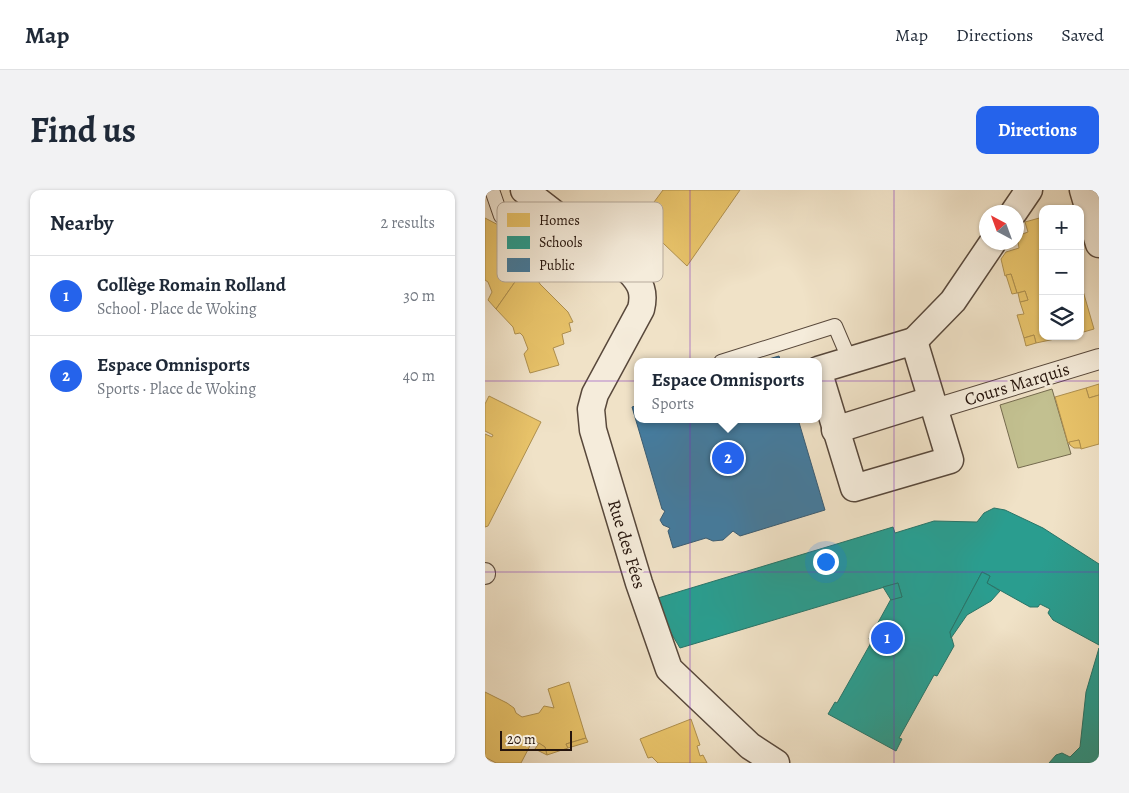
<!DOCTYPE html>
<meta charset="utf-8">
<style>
:root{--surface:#fff;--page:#f2f2f3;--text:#1f2937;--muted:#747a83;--line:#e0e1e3;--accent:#2563eb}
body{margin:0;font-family:Alegreya,serif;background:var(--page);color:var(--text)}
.controls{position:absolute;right:15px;top:15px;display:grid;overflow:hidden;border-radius:10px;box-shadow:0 1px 4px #0004}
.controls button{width:45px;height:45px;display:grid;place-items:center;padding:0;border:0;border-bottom:1px solid var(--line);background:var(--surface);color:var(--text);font:25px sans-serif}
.compass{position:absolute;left:494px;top:15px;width:45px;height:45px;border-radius:50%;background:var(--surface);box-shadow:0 1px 4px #0004;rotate:319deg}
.scale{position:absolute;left:15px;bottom:12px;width:72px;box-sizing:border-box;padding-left:5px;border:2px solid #25140c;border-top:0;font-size:14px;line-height:18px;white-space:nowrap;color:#25140c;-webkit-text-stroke:4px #f5ecdb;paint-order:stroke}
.you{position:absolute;left:340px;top:371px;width:18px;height:18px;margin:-12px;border:4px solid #fff;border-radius:50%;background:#1a73e8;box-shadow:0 0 0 8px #1a73e833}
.badge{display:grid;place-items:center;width:32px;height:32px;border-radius:50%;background:var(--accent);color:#fff;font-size:16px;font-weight:700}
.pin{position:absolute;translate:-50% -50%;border:2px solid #fff;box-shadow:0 1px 5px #0006}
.popup{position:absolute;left:149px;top:168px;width:188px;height:65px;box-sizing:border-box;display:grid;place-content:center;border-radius:10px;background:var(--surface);filter:drop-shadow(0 1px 4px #0005);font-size:16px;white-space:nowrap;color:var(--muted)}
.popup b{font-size:19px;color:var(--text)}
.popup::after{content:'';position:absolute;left:50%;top:100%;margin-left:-10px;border:10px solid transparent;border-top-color:var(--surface)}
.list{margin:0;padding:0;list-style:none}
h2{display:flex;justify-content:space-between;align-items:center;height:65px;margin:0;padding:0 20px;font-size:21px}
h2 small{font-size:16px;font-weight:400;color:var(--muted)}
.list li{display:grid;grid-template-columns:32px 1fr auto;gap:15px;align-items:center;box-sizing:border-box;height:80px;padding:0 20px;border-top:1px solid var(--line)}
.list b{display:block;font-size:19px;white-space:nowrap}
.list p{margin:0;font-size:16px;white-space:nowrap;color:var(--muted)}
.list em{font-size:16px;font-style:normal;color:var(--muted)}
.icon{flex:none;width:28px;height:28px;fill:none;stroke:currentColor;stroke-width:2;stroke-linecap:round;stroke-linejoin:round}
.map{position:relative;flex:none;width:614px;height:573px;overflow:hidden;border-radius:10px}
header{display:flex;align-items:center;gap:30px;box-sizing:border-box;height:70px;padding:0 25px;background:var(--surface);border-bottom:1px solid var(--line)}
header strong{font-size:24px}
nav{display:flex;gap:28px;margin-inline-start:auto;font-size:18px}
.intro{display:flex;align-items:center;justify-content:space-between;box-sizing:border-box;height:120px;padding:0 30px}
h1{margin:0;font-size:35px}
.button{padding:12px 22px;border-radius:10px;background:var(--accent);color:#fff;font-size:18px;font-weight:700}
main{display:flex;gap:30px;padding:0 30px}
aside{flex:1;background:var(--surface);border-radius:10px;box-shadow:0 1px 4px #0004}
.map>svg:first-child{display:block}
.green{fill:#c2c090;stroke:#746a4e}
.homes{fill:#e9c46a;stroke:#ae8f4e}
.schools{fill:#2a9d8f;stroke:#287468}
.public{fill:#457b9d;stroke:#3b5c72}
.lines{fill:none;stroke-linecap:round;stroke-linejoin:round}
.service-casing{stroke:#58483b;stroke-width:16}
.pedestrian-casing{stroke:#58483b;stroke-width:22}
.minor-casing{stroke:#58483b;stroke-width:29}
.service{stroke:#f5ecdb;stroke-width:14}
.pedestrian{stroke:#f5ecdb;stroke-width:20}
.minor{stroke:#f5ecdb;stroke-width:26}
.grid{fill:none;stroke:#7b2cbf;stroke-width:1;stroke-opacity:0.55}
.labels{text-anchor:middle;stroke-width:5;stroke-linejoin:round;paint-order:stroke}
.street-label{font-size:18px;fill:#25140c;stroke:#f5ecdb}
.key{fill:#f5ecdb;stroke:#b7ab9d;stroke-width:1}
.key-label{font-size:14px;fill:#25140c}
</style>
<header>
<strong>Map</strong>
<nav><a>Map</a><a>Directions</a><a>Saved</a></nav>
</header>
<div class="intro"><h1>Find us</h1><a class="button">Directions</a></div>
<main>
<aside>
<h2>Nearby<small>2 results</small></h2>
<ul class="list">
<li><span class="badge">1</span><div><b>Collège Romain Rolland</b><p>School · Place de Woking</p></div><em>30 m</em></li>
<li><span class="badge">2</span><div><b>Espace Omnisports</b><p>Sports · Place de Woking</p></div><em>40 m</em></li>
</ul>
</aside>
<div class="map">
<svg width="614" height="573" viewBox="0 0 614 573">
<rect width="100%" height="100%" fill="#f0e2c7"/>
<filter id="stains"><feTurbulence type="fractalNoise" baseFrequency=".004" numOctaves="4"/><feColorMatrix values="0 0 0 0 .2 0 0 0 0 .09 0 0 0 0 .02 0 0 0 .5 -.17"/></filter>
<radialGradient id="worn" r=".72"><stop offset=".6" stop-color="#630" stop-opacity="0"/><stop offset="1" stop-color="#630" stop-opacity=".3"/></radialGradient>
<!-- green -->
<polygon class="green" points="567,199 586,264 533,278 515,215"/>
<!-- homes -->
<g class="homes">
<polygon points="178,0 255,0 202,76 155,31"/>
<polygon points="558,27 558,146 584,146 551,153 549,145 539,148 532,125 539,124 535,112 543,110 540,101 532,103 526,84 520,86 516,69 521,62 534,58 532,46 543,42 540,32"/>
<polygon points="0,28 21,39 26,57 41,52 46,69 11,119 3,110 7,102 3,92 0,90"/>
<polygon points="46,69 49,78 44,80 46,89 51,87 55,94 83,122 88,132 84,133 86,141 77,144 79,154 68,158 74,175 45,183 39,164 43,159 38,146 35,143 30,144 28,137 11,119"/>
<polygon points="526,84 532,103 527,104 521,85"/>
<polygon points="596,94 609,139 595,143 595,94"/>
<polygon points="540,101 543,110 535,112 533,103"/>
<polygon points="549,145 551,153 541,156 539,148"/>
<polygon points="614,194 614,205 604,208 601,198"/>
<polygon points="601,198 604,208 614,205 614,254 596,259 594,250 583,253 570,207"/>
<polygon points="4,206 56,232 3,336 0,337 0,244 7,247 8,245 0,241 0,214"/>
<polygon points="594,250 596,258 589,258 585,255 584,252"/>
<polygon points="84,492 101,548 81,554 83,558 62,565 60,557 48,550 36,573 11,573 0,567 0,502 22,513 29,518 31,523 37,527 54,523 59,516 69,518 63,499"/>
<polygon points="206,529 215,555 212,556 215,566 218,565 222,573 173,573 167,567 163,568 155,549"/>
<polygon points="101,548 103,552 83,558 81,554"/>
<polygon points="54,553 60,557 62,565 50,559"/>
</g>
<!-- schools -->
<g class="schools">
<polygon points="509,318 520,320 558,338 614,374 614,455 568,430 563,423 565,419 555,414 553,417 545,417 502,393 505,386 497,382 465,442 469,456 452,486 449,485 414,548 417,549 411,561 343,524 350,512 352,513 387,451 384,449 406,409 417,407 413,393 195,458 183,438 173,408 408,337 410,343 449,331 492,332 499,323"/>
<polygon points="497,382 505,386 502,393 515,401 506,411 482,425 466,448 465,442"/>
<polygon points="413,393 417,407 406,410 398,397"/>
<polygon points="614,458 614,573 564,573 571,565 577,563 585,567 595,557 601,502"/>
</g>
<!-- public -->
<g class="public">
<polygon points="294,166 296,172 273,172"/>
<polygon points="153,215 153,229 313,229 340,320 255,346 248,341 238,350 228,351 221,348 188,358 183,341 185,338 178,335 175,330 180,321 177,319 147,217"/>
</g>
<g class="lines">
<defs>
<g id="service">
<polyline points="7,0 16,26"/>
<polyline points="236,172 350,136 365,171"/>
</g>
<g id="pedestrian">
<polyline points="450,219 614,169"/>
<polyline points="0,383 0,384"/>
</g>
<g id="minor">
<path d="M39,0l106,82c11,11 15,21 11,37l-46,85 -4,15 2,21 46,153 30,86 81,77 26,17"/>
<polyline points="598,0 614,54"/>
<polyline points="529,22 544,0"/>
<polygon points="429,151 465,270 369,298 333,180"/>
<polyline points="429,151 468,111 508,52"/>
<polyline points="350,240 446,210"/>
</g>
</defs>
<!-- service casing -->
<use href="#service" class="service-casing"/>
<!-- pedestrian casing -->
<use href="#pedestrian" class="pedestrian-casing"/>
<!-- minor casing -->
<use href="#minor" class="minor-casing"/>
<!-- service -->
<use href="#service" class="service"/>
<!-- pedestrian -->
<use href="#pedestrian" class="pedestrian"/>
<!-- minor -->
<use href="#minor" class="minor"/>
</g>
<!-- grid -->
<path class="grid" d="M205,0v573M409,0v573M0,191h614M0,382h614"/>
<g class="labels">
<!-- street labels -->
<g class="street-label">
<text transform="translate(532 194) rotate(-17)" y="6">Cours Marquis</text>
<text transform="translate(142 354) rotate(73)" y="6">Rue des Fées</text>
</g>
</g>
<!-- legend -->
<rect x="12" y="12" width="166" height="80" rx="8" class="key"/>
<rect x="22" y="23" width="23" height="14" fill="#e9c46a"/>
<rect x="22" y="46" width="23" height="13" fill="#2a9d8f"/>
<rect x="22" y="68" width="23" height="14" fill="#457b9d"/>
<g class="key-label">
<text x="54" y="35">Homes</text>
<text x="54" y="57">Schools</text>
<text x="54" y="80">Public</text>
</g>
<rect width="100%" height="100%" filter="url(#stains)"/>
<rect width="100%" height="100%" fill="url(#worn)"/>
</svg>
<div class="controls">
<button>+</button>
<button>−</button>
<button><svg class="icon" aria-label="layers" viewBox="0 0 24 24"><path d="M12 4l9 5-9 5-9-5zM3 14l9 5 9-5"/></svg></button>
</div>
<svg class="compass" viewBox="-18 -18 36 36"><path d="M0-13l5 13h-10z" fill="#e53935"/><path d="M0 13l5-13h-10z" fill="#747a83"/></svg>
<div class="scale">20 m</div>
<div class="you"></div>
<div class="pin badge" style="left:402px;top:448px">1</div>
<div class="pin badge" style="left:243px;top:268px">2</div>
<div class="popup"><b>Espace Omnisports</b>Sports</div>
</div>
</main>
